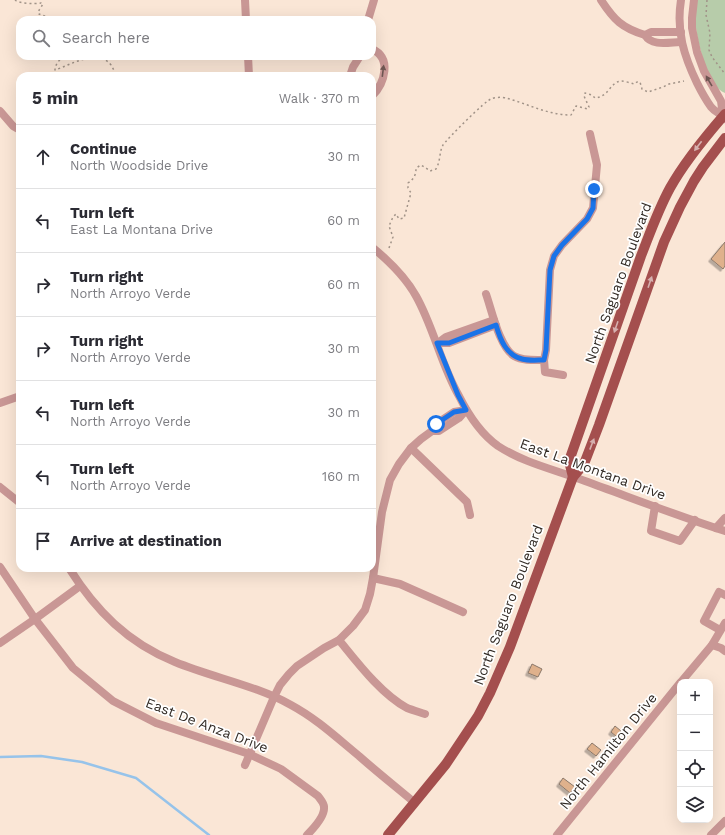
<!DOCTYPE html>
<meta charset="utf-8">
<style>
:root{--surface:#fff;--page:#f2f2f3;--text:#2b2b33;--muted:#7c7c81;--line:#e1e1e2}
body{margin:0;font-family:"Work Sans",sans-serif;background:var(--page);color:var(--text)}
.controls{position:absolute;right:12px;bottom:12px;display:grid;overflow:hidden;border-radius:8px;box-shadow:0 4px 16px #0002}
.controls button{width:36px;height:36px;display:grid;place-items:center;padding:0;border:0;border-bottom:1px solid var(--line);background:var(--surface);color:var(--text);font:20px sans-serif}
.stop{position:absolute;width:12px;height:12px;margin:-9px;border:3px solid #1a73e8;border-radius:50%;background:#fff}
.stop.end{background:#1a73e8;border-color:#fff;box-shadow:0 1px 4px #0008}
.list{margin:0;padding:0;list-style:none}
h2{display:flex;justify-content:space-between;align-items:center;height:52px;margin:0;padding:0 16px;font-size:17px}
h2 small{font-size:13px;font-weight:400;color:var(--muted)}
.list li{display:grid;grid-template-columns:26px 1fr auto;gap:12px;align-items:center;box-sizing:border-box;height:64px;padding:0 16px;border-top:1px solid var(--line)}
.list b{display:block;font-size:15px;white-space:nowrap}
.list p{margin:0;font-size:13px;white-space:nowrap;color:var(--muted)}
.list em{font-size:13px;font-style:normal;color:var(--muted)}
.icon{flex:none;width:22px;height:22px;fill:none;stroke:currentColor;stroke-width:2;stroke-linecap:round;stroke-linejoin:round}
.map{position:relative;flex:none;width:725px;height:835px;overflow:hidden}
.search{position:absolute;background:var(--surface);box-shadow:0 4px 16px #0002;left:16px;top:16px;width:360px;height:44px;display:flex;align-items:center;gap:10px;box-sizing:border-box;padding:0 14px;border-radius:12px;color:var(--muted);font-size:15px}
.panel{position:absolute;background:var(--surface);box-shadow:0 4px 16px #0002;left:16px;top:72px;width:360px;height:500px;border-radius:12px}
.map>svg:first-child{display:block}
.green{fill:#b7ccaa}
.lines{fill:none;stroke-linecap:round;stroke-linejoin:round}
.stream{stroke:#96c3ea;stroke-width:2.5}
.building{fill:#dfb18c;stroke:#8a786a;filter:url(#shadow)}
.path{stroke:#a19388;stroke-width:1.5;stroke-dasharray:2 3;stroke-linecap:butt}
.minor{stroke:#c99795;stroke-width:8}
.major{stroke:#a44f4e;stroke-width:10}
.oneway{fill:#6e5652}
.oneway2{fill:#d6b0af}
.route{stroke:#1a73e8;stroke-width:5}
.labels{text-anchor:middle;stroke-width:3.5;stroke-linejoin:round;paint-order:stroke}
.street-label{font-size:14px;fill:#322b25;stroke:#fff}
</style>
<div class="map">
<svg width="725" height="835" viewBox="0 0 725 835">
<defs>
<filter id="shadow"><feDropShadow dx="-2.5" dy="2.5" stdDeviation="0" flood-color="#0004"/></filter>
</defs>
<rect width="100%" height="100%" fill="#fae6d6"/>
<!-- green -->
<path class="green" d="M697,0h28v93c-17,-6 -27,-49 -29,-65 -1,-9 0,-19 1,-28z"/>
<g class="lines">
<!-- stream -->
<polyline class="stream" points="0,757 41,756 82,762 136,778 209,835"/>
</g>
<!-- building -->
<g class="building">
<polygon points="725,242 725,266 723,269 711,259"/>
<polygon points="532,664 542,669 538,677 528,673"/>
<polygon points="615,726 621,731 617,737 611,732"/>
<polygon points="592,743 601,750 596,756 587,749"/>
<polygon points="563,778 575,787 570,793 559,784"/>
</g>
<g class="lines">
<!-- path -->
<g class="path">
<path d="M15,0c5,4 19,4 26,3l2,1 -5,8 1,2 17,6"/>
<polyline points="707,0 706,15 710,33 709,50 712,57 725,74"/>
<path d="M63,56c-3,4 -8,8 -8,14 15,-5 43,-22 56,-5 2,4 4,6 5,11"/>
<path d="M389,248l4,-11 -4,-11 4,-9 3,-3 3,5 5,-1 7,-25 -3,-5v-5c6,-4 8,-8 8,-15l5,-3 5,3 4,3 6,-2c5,-9 3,-17 7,-24 4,-6 43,-45 48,-46 4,-2 12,-2 15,-1 22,6 42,17 65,17l5,-9 12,3 1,-2 -5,-11 1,-3 7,2 3,3c14,-1 15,-16 26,-17 4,0 9,2 13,3l3,-2h3l2,7 6,3 15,-5 6,-3 15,-3"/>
</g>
<!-- minor -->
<g class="minor">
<polyline points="245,0 246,20"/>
<path d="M601,0c13,20 21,28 44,35"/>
<path d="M681,0c-5,31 3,56 16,83 4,8 9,17 14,24 4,5 11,7 14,12"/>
<polyline points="694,0 692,18 692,28 697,52 704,71 721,101 723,116"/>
<polyline points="368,20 374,0"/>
<path d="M681,32h-30l-6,3c7,12 25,7 36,7"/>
<path d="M372,49c20,9 13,34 0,47"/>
<polyline points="248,56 249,76"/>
<polyline points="350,76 353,67 360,56"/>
<polyline points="0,111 13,126 20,130"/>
<path d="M372,247c17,14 33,29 44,49 18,32 25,69 43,100 9,18 22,38 39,50 26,17 58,24 87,35 47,17 93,35 140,50"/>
<path d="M486,294c6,17 13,52 28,62 9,5 21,4 30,4"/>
<polyline points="437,343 449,343 496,325"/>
<polyline points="438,343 446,337 494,320"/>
<polyline points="563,375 545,372 544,360 546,350 550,270 554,256 562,245 587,219 593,208 597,165 590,134"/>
<polyline points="0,403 20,396"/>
<polyline points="432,431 439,431 459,418 466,410"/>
<polyline points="411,448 467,502 470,515"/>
<polyline points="0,487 20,503"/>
<polyline points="655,506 651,531 680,541 695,520"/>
<polyline points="716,528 725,518"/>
<path d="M0,567l35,52 38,49 40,33 43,22 93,31 32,15 37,27c2,3 6,7 6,11 1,9 -11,22 -17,28"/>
<path d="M69,568c27,43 59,75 106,94 39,16 80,23 116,43 26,14 46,33 68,51 18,16 37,31 56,47"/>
<polyline points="373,578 400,584 463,612"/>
<polyline points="720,630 704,621 719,592 725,595"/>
<path d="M339,640c18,22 42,54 68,68 5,2 12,4 18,6"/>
<polyline points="0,643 35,619 80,586"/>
<polyline points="712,645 721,648 725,651"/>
<polyline points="681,682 712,645 725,623"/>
<polyline points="245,765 274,697 280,685 289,674 297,666 324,648 339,640 353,626 365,610 370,594 373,578 382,512 390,480 399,464 411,448 421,439 432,431 436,424 454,412 466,410"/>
<polyline points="557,835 680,683"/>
<polyline points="711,835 725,821"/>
</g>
<!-- major -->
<g class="major">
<path d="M573,477l-4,-16 72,-205c9,-23 17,-46 29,-68 15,-27 35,-51 55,-74"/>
<polyline points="388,835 446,764 478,716 490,693 510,647 573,477 584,464 599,425 664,242 680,207 694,181 703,167 725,138"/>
</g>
</g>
<!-- one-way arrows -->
<defs><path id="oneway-solid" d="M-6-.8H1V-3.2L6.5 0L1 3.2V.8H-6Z"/></defs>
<g class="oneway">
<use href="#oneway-solid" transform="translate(383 71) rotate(-83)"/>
<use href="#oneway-solid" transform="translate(709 81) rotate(-120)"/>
</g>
<g class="oneway2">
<use href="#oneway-solid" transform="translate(698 146) rotate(127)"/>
<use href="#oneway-solid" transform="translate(650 282) rotate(-71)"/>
<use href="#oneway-solid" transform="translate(616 327) rotate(109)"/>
<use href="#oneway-solid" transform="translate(592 444) rotate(-69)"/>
</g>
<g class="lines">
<!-- route -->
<path class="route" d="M436,424l18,-12 12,-2 -8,-15 -21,-52h12l47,-18c4,14 10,30 26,34 7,2 15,1 22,1l2,-10 4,-80 4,-14 8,-11 25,-26 6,-11 1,-19"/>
</g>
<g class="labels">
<!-- street labels -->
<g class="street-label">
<text transform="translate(618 283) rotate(-70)" y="5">North Saguaro Boulevard</text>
<text transform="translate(593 469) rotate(20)" y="5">East La Montana Drive</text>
<text transform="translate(508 605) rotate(-69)" y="5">North Saguaro Boulevard</text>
<text transform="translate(207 725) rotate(21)" y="5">East De Anza Drive</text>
<text transform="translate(608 751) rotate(-51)" y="5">North Hamilton Drive</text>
</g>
</g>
</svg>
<div class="controls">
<button>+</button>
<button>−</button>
<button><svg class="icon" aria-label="locate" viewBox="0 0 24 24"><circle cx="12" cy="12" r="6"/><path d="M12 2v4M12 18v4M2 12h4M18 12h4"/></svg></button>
<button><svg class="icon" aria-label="layers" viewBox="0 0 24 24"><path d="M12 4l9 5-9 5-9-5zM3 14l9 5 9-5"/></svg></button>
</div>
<div class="stop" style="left:436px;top:424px"></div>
<div class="stop end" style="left:594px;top:189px"></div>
<div class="search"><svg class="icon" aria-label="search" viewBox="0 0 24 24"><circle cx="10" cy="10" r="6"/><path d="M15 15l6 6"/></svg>Search here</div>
<section class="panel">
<h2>5 min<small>Walk · 370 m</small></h2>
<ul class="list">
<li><svg class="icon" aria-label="ahead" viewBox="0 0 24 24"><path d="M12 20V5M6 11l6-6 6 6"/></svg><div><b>Continue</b><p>North Woodside Drive</p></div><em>30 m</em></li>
<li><svg class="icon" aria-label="left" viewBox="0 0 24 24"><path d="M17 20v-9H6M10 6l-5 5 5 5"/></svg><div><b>Turn left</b><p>East La Montana Drive</p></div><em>60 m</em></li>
<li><svg class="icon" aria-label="right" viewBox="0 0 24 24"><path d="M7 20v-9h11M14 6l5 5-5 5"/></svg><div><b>Turn right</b><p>North Arroyo Verde</p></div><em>60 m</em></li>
<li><svg class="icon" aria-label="right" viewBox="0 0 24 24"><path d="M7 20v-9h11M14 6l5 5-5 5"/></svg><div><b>Turn right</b><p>North Arroyo Verde</p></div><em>30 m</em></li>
<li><svg class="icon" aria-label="left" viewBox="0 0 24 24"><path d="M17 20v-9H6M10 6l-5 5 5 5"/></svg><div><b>Turn left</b><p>North Arroyo Verde</p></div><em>30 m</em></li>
<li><svg class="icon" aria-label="left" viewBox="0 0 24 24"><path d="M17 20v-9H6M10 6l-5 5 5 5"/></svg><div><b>Turn left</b><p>North Arroyo Verde</p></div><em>160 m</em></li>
<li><svg class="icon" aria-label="arrive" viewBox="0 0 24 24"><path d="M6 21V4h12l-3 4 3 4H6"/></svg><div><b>Arrive at destination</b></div></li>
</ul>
</section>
</div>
